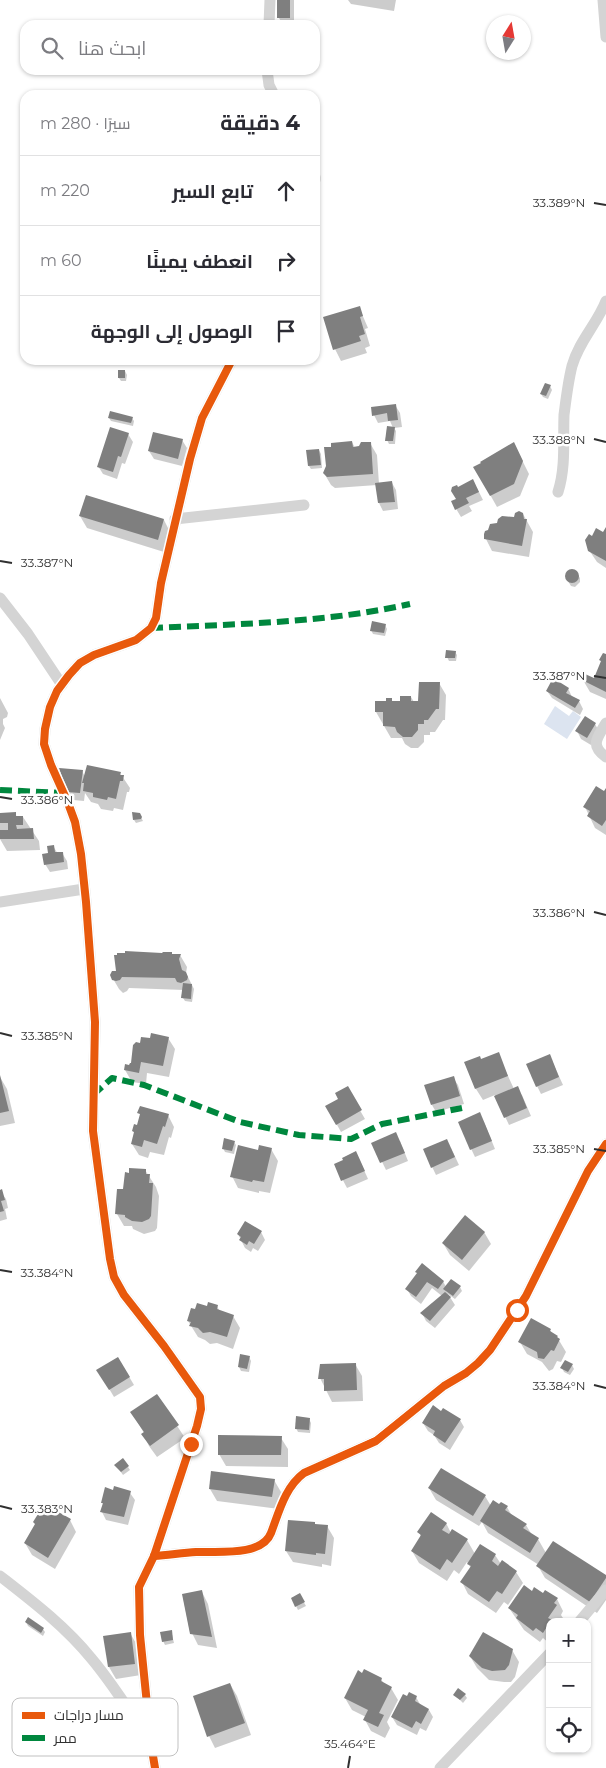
<!DOCTYPE html>
<html lang="ar">
<meta charset="utf-8">
<style>
:root{--surface:#fff;--page:#f2f2f3;--text:#2b2b33;--muted:#7c7c81;--line:#e1e1e2}
body{margin:0;font-family:Montserrat,Cairo,sans-serif;background:var(--page);color:var(--text);direction:rtl}
.controls{position:absolute;right:15px;bottom:15px;display:grid;overflow:hidden;border-radius:10px;box-shadow:0 1px 4px #0004}
.controls button{width:45px;height:45px;display:grid;place-items:center;padding:0;border:0;border-bottom:1px solid var(--line);background:var(--surface);color:var(--text);font:25px sans-serif}
.compass{position:absolute;left:486px;top:15px;width:45px;height:45px;border-radius:50%;background:var(--surface);box-shadow:0 1px 4px #0004;rotate:11deg}
.stop{position:absolute;width:15px;height:15px;margin:-11px;border:4px solid #ea580c;border-radius:50%;background:#fff}
.stop.end{background:#ea580c;border-color:#fff;box-shadow:0 1px 5px #0008}
.list{margin:0;padding:0;list-style:none}
h2{display:flex;justify-content:space-between;align-items:center;height:65px;margin:0;padding:0 20px;font-size:21px}
h2 small{font-size:16px;font-weight:400;color:var(--muted)}
.list li{display:grid;grid-template-columns:32px 1fr auto;gap:15px;align-items:center;box-sizing:border-box;height:70px;padding:0 20px;border-top:1px solid var(--line)}
.list b{display:block;font-size:19px;white-space:nowrap}
.list em{font-size:16px;font-style:normal;color:var(--muted)}
.icon{flex:none;width:28px;height:28px;fill:none;stroke:currentColor;stroke-width:2;stroke-linecap:round;stroke-linejoin:round}
.map{position:relative;flex:none;width:606px;height:1768px;overflow:hidden;direction:ltr}
.search{position:absolute;background:var(--surface);box-shadow:0 1px 4px #0004;left:20px;top:20px;width:300px;height:55px;display:flex;align-items:center;gap:12px;box-sizing:border-box;padding:0 18px;border-radius:15px;color:var(--muted);font-size:19px}
.panel{position:absolute;background:var(--surface);box-shadow:0 1px 4px #0004;left:20px;top:90px;width:300px;height:275px;border-radius:15px;direction:rtl}
.map>svg:first-child{display:block}
.water{fill:#dce4f0}
.shadow{fill:#0003}
.building{fill:#7f7f7f}
.lines{fill:none;stroke-linecap:round;stroke-linejoin:round}
.minor{stroke:#d4d4d4;stroke-width:11}
.quiet{stroke:#00873e;stroke-width:6;stroke-dasharray:12 6;stroke-linecap:butt}
.cycleway-casing{stroke:#fff;stroke-width:11}
.cycleway{stroke:#e8590c;stroke-width:8}
.route{stroke:#ea580c;stroke-width:6}
.ticks{fill:none;stroke:#303030;stroke-width:2}
.key{fill:#fff;stroke:#c1c1c1;stroke-width:1}
.key-label{font-size:14px;fill:#303030}
.ticks-label{font-size:12px;text-anchor:middle;fill:#303030;stroke:#fff;stroke-width:5;stroke-linejoin:round;paint-order:stroke}
</style>
<div class="map">
<svg width="606" height="1768" viewBox="0 0 606 1768">
<rect width="100%" height="100%" fill="#fff"/>
<!-- water -->
<polygon class="water" points="555,706 569,716 573,711 581,717 567,739 544,724"/>
<!-- shadow -->
<g class="shadow">
<polygon points="279,0 294,0 294,25 283,25 279,18"/>
<polygon points="348,0 396,0 394,11 351,4"/>
<polygon points="359,307 368,328 365,329 370,346 365,348 367,353 341,361 335,349"/>
<polygon points="125,371 127,375 126,381 121,381 119,378"/>
<polygon points="550,386 552,390 548,399 543,397 541,394"/>
<polygon points="395,405 400,413 402,427 394,428 396,431 395,444 389,444 387,440 393,428 390,421 378,423 374,415"/>
<polygon points="109,418 132,418 134,421 133,426 111,421"/>
<polygon points="128,434 133,442 125,464 122,463 117,479 103,474 98,466"/>
<polygon points="182,440 187,448 182,466 154,459 149,451"/>
<polygon points="352,442 355,448 370,443 377,455 379,484 392,483 396,490 398,509 383,511 379,503 377,485 335,488 331,485 324,473"/>
<polygon points="319,450 321,454 322,468 311,469 309,466"/>
<polygon points="520,456 529,474 520,496 497,507 475,468"/>
<polygon points="458,488 477,488 483,500 469,506 472,511 461,517 452,502 457,499"/>
<polygon points="523,514 533,532 529,557 492,551 486,539 498,524 515,519"/>
<polygon points="80,516 164,520 170,532 164,552 87,528"/>
<polygon points="606,529 606,568 597,562 589,550 592,537 604,533"/>
<polygon points="571,570 575,571 580,578 580,582 575,587 571,586 566,578 568,571"/>
<polygon points="385,625 387,629 385,636 373,634 371,630"/>
<polygon points="455,652 457,655 456,661 449,661 447,657"/>
<polygon points="606,655 606,699 590,692 583,680 594,679 602,663 600,660"/>
<polygon points="439,683 446,695 445,720 443,720 435,732 430,732 430,735 424,735 424,742 418,748 411,748 405,744 402,738 391,738 376,712 391,699 393,702 402,703 411,697 414,702 420,702"/>
<polygon points="568,688 572,697 579,701 583,709 580,715 552,698 547,691"/>
<polygon points="0,698 8,713 7,717 3,719 3,724 5,728 0,740"/>
<polygon points="595,724 599,731 591,745 581,739 577,731"/>
<polygon points="82,771 85,777 120,773 130,788 129,792 127,792 123,810 114,808 113,811 101,809 98,804 91,802 85,793 84,801 73,800 69,792"/>
<polygon points="606,790 606,835 595,828 585,807"/>
<polygon points="0,814 15,814 18,818 23,817 39,841 40,850 7,851 0,839"/>
<polygon points="139,814 143,821 136,823 134,820"/>
<polygon points="53,846 58,854 62,853 67,861 68,869 50,872 45,864"/>
<polygon points="172,955 180,955 187,967 186,973 194,989 192,1002 185,1001 183,998 184,990 129,988 127,991 123,993 119,989 112,977"/>
<polygon points="168,1038 175,1049 169,1077 147,1073 146,1084 132,1082 125,1070 130,1066 141,1044 151,1040"/>
<polygon points="498,1054 514,1089 522,1095 531,1116 509,1125 495,1095 483,1100 476,1089 465,1063 481,1060"/>
<polygon points="553,1063 563,1085 541,1094 537,1086"/>
<polygon points="0,1077 7,1089 15,1123 0,1126"/>
<polygon points="453,1078 458,1085 464,1104 436,1112 432,1105"/>
<polygon points="347,1088 365,1119 341,1132 327,1107 340,1100"/>
<polygon points="139,1113 168,1115 174,1127 171,1138 169,1137 164,1155 150,1152 148,1158 139,1155 132,1144 135,1134 133,1131 138,1127 141,1116"/>
<polygon points="484,1122 495,1149 475,1157 459,1123"/>
<polygon points="400,1141 408,1161 386,1170 373,1143"/>
<polygon points="234,1142 236,1145 234,1154 225,1152 223,1148"/>
<polygon points="451,1148 459,1165 436,1175 424,1150"/>
<polygon points="271,1149 278,1161 270,1193 259,1191 259,1193 238,1188 232,1176 259,1151"/>
<polygon points="360,1161 368,1179 347,1188 335,1165"/>
<polygon points="145,1170 156,1187 159,1196 157,1228 155,1231 144,1234 133,1229 132,1226 124,1226 117,1214 130,1174"/>
<polygon points="0,1191 6,1199 8,1208 5,1209 7,1219 0,1221"/>
<polygon points="261,1232 265,1240 258,1251 253,1248 251,1252 245,1248 238,1234"/>
<polygon points="484,1232 491,1244 469,1271 450,1255 443,1243"/>
<polygon points="418,1274 443,1281 446,1287 460,1287 462,1291 455,1299 448,1294 455,1305 435,1328 426,1321 422,1313 442,1296 432,1288 421,1304 411,1296 407,1289"/>
<polygon points="217,1306 220,1312 233,1316 240,1328 233,1349 217,1343 210,1344 205,1340 198,1337 188,1321 196,1310"/>
<polygon points="550,1330 553,1335 557,1337 566,1352 561,1362 557,1361 553,1369 549,1371 542,1362 527,1354 520,1342"/>
<polygon points="249,1357 251,1361 249,1372 241,1371 239,1367"/>
<polygon points="118,1358 134,1385 114,1397 98,1370"/>
<polygon points="355,1364 362,1376 363,1401 332,1402 320,1378"/>
<polygon points="572,1365 574,1369 570,1375 564,1372 562,1368"/>
<polygon points="157,1395 185,1438 157,1457 149,1446 143,1434 144,1433 132,1413"/>
<polygon points="309,1419 311,1423 310,1433 298,1432 296,1428"/>
<polygon points="460,1420 464,1427 450,1450 439,1443 434,1435 428,1431 423,1423"/>
<polygon points="281,1438 288,1449 288,1467 226,1466 219,1454"/>
<polygon points="128,1467 130,1470 123,1475 118,1468"/>
<polygon points="274,1480 281,1492 279,1509 217,1501 210,1489"/>
<polygon points="429,1488 485,1496 491,1506 507,1507 512,1516 526,1525 532,1535 538,1539 546,1553 606,1577 606,1600 597,1613 545,1578 538,1566 539,1565 488,1533 482,1522 479,1526 436,1500"/>
<polygon points="113,1491 130,1493 135,1500 128,1525 106,1520 102,1512 104,1505 102,1503"/>
<polygon points="70,1520 76,1532 55,1569 32,1555 25,1543"/>
<polygon points="446,1523 451,1533 467,1540 475,1554 495,1555 501,1564 516,1572 523,1583 508,1605 504,1602 496,1613 468,1594 462,1582 471,1568 467,1562 459,1574 454,1570 447,1581 419,1563 412,1551 421,1537 419,1532"/>
<polygon points="316,1525 327,1526 334,1538 331,1566 322,1564 322,1567 293,1562 286,1551"/>
<polygon points="202,1592 208,1604 217,1648 198,1645 192,1633"/>
<polygon points="532,1592 557,1599 563,1611 561,1615 563,1618 560,1622 550,1622 550,1644 543,1638 540,1642 524,1630 509,1608"/>
<polygon points="299,1594 306,1606 298,1610 292,1598"/>
<polygon points="28,1619 43,1629 45,1632 43,1636 28,1626 26,1622"/>
<polygon points="171,1631 174,1643 165,1645 163,1641"/>
<polygon points="130,1633 137,1645 141,1675 116,1679 109,1667 105,1637"/>
<polygon points="512,1650 519,1662 515,1677 511,1682 504,1682 489,1680 477,1668 470,1656"/>
<polygon points="381,1679 384,1684 391,1688 398,1700 387,1722 390,1728 385,1738 371,1731 365,1720 366,1717 352,1710 345,1698"/>
<polygon points="230,1684 237,1696 251,1735 215,1748 209,1736"/>
<polygon points="455,1695 465,1695 467,1698 463,1703"/>
<polygon points="416,1697 421,1706 429,1710 433,1717 426,1731 420,1728 417,1735 397,1725 392,1717 407,1698"/>
</g>
<!-- building -->
<g class="building">
<rect x="277" y="0" width="13" height="18"/>
<polygon points="360,306 363,316 360,317 365,334 359,336 361,341 333,350 323,317"/>
<rect x="118" y="370" width="7" height="8"/>
<polygon points="545,383 551,385 546,396 540,394"/>
<polygon points="396,404 398,420 388,421 387,413 372,416 371,407"/>
<polygon points="110,411 133,417 131,423 108,418"/>
<polygon points="387,426 395,427 393,441 385,441"/>
<polygon points="110,427 129,433 121,457 118,456 113,472 97,467"/>
<polygon points="153,432 183,439 178,459 148,451"/>
<polygon points="352,441 353,447 359,446 361,442 371,442 373,474 327,477 323,473 326,466 324,447 331,447 331,443"/>
<polygon points="514,442 523,461 514,484 490,496 473,467 481,463 480,462"/>
<polygon points="319,449 321,465 308,466 306,450"/>
<polygon points="473,479 479,492 466,498 469,503 455,510 451,501 456,499 451,491 452,487 457,485 458,487"/>
<polygon points="392,481 395,502 378,503 375,483"/>
<polygon points="86,495 164,519 158,540 79,516"/>
<polygon points="519,511 523,513 524,519 527,519 522,546 484,539 484,534 485,531 488,530 490,524 497,523 498,519 502,516 514,517 515,513"/>
<polygon points="606,527 606,561 588,551 585,540 589,534 592,536 596,528 603,532"/>
<circle cx="572" cy="576" r="7"/>
<polygon points="372,621 386,624 384,633 370,631"/>
<polygon points="446,650 456,651 455,658 445,658"/>
<polygon points="603,653 606,654 606,692 582,680 585,674 594,678 601,661 599,660"/>
<polygon points="553,678 569,688 566,693 580,700 575,708 546,691"/>
<polygon points="419,682 440,682 439,709 436,709 428,720 424,720 424,724 418,724 418,730 412,737 403,737 397,732 395,727 383,726 383,712 375,712 375,701 386,701 386,698 392,698 392,701 400,701 400,696 411,696 411,701 418,701"/>
<polygon points="585,716 596,723 587,738 575,731"/>
<polygon points="87,765 121,772 120,775 124,775 123,781 120,781 116,799 108,797 107,800 93,797 93,793 83,791 84,783 82,783"/>
<polygon points="59,768 83,770 80,793 67,792"/>
<polygon points="596,786 604,791 606,788 606,820 602,826 587,816 590,811 583,807"/>
<polygon points="16,812 16,816 23,816 23,825 16,825 17,829 33,828 34,839 0,839 0,830 8,830 8,823 0,823 0,813"/>
<polygon points="132,812 140,813 142,817 141,819 133,820"/>
<polygon points="54,845 55,852 63,852 64,862 44,865 42,854 48,853 47,846"/>
<polygon points="125,951 162,953 163,952 172,952 172,954 181,954 179,959 182,970 186,972 188,977 187,980 181,983 177,982 175,978 122,977 120,980 116,981 112,980 110,975 112,971 116,971 114,955 117,955 117,953 125,953"/>
<polygon points="183,983 192,984 191,999 181,998"/>
<polygon points="151,1033 169,1037 163,1066 141,1062 139,1073 124,1070 125,1064 129,1065 130,1063 131,1063 133,1045 136,1042 140,1043 141,1037 150,1038"/>
<polygon points="499,1052 508,1076 475,1089 464,1062 480,1056 481,1059"/>
<polygon points="550,1054 559,1077 536,1087 526,1064"/>
<polygon points="0,1075 9,1111 0,1113"/>
<polygon points="454,1076 460,1096 431,1105 424,1085"/>
<polygon points="348,1086 362,1110 336,1125 325,1106 338,1099 335,1093"/>
<polygon points="518,1086 527,1108 504,1118 494,1096"/>
<polygon points="140,1106 169,1114 165,1127 163,1126 157,1144 144,1140 142,1147 131,1144 134,1132 132,1131 134,1124 137,1125 140,1114 137,1113"/>
<polygon points="480,1112 492,1141 470,1150 458,1122"/>
<polygon points="396,1132 405,1153 380,1163 371,1143"/>
<polygon points="224,1138 235,1141 232,1151 222,1149"/>
<polygon points="447,1139 455,1157 431,1168 423,1149"/>
<polygon points="238,1145 258,1150 259,1145 272,1148 264,1182 253,1180 252,1182 230,1177"/>
<polygon points="356,1151 365,1171 341,1181 334,1164 343,1160 342,1158"/>
<polygon points="129,1168 146,1169 146,1174 150,1174 149,1183 153,1183 151,1216 149,1219 142,1222 132,1221 125,1217 125,1215 115,1214 117,1189 123,1189 125,1172 129,1173"/>
<polygon points="2,1189 5,1200 1,1201 4,1211 0,1212 0,1190"/>
<polygon points="465,1215 485,1232 462,1260 442,1243"/>
<polygon points="245,1221 262,1231 254,1244 249,1241 247,1245 239,1240 241,1237 237,1234"/>
<polygon points="422,1263 444,1281 438,1289 427,1282 416,1297 405,1289 417,1273 415,1272"/>
<polygon points="451,1279 461,1286 453,1296 443,1289"/>
<polygon points="445,1292 451,1297 430,1321 420,1313"/>
<polygon points="208,1302 218,1305 217,1309 234,1315 227,1337 210,1332 203,1333 198,1328 189,1326 191,1322 187,1321 191,1308 195,1309 197,1303 207,1306"/>
<polygon points="531,1318 551,1329 550,1331 558,1336 557,1337 560,1339 554,1351 551,1350 544,1359 538,1358 537,1352 518,1342"/>
<polygon points="240,1354 250,1356 247,1369 238,1367"/>
<polygon points="118,1357 130,1377 109,1390 96,1370"/>
<polygon points="565,1360 573,1364 568,1372 560,1368"/>
<polygon points="356,1363 357,1390 324,1391 324,1379 318,1379 320,1364"/>
<polygon points="157,1394 179,1425 150,1446 141,1434 144,1432 130,1412"/>
<polygon points="433,1405 441,1411 443,1408 461,1419 445,1443 433,1435 435,1431 422,1423"/>
<polygon points="296,1416 310,1418 309,1430 295,1429"/>
<polygon points="218,1435 282,1436 281,1455 218,1455"/>
<polygon points="123,1458 129,1466 121,1472 114,1465"/>
<polygon points="441,1468 486,1495 473,1516 428,1488"/>
<polygon points="211,1471 275,1479 272,1497 209,1489"/>
<polygon points="114,1486 131,1491 124,1517 100,1512 103,1503 101,1503 105,1487 113,1490"/>
<polygon points="493,1500 499,1504 501,1502 508,1506 505,1510 527,1524 523,1528 539,1538 530,1553 480,1521"/>
<polygon points="45,1507 52,1511 53,1509 71,1519 48,1558 24,1543 35,1524 33,1522 38,1514 40,1516"/>
<polygon points="431,1512 447,1523 442,1530 449,1534 452,1529 468,1539 452,1563 447,1559 440,1570 411,1551 421,1535 417,1532"/>
<polygon points="288,1520 315,1522 315,1524 328,1525 325,1554 316,1553 316,1555 285,1551"/>
<polygon points="553,1541 606,1575 606,1578 590,1602 536,1566"/>
<polygon points="480,1544 496,1554 492,1561 498,1566 502,1560 517,1571 502,1594 497,1591 489,1602 460,1582 471,1566 467,1564"/>
<polygon points="524,1585 532,1591 534,1587 543,1593 545,1590 558,1598 554,1603 557,1605 548,1618 552,1620 550,1622 543,1633 536,1628 533,1631 516,1618 518,1615 508,1608"/>
<polygon points="202,1590 212,1637 190,1634 182,1594"/>
<polygon points="300,1593 305,1602 295,1607 291,1598"/>
<polygon points="28,1617 44,1628 41,1633 25,1622"/>
<polygon points="172,1630 173,1640 162,1642 160,1632"/>
<polygon points="131,1632 135,1664 108,1667 103,1636"/>
<polygon points="483,1632 513,1649 509,1665 505,1670 492,1671 482,1668 469,1656"/>
<polygon points="364,1669 382,1678 381,1681 392,1687 379,1713 384,1715 378,1727 363,1720 368,1710 344,1698 358,1670 362,1673"/>
<polygon points="230,1683 245,1723 207,1737 193,1696"/>
<polygon points="458,1688 466,1694 460,1700 453,1695"/>
<polygon points="409,1692 417,1696 415,1701 429,1709 421,1724 416,1721 412,1728 391,1717 403,1694 407,1696"/>
</g>
<g class="lines">
<!-- minor -->
<g class="minor">
<polyline points="603,0 606,37"/>
<polyline points="269,25 270,0"/>
<polyline points="267,70 269,85 274,95"/>
<polyline points="315,177 315,180"/>
<path d="M558,492c8,-25 5,-52 6,-77 2,-16 4,-33 8,-49 7,-25 25,-42 34,-65"/>
<polyline points="175,519 304,505"/>
<polyline points="0,598 28,634 62,685"/>
<path d="M606,723c-8,14 -17,22 0,34"/>
<polyline points="0,902 84,889"/>
<path d="M154,1556c14,-1 28,-3 42,-4 20,-1 66,5 75,-19 8,-21 14,-46 33,-60l72,-32 68,-55 22,-13 12,-10 12,-13 36,-54 62,-125 18,-27"/>
<path d="M0,1576c32,25 65,50 91,82 22,26 40,55 59,84"/>
<polyline points="579,1622 606,1590"/>
<polyline points="155,1768 151,1744 140,1635 139,1587 154,1556 197,1426 201,1409 200,1397 164,1346 124,1295 114,1277 110,1259 93,1131 95,1022 86,902 81,854 75,822 68,803 51,765 44,744 45,729 50,707 57,691 69,675 80,663 94,655 136,640 151,628 156,618 161,583 190,459 202,418 232,360"/>
<polyline points="440,1768 550,1653"/>
</g>
<!-- quiet -->
<g class="quiet">
<path d="M151,628c87,-4 174,-5 259,-24"/>
<polyline points="0,790 63,793"/>
<polyline points="93,1095 112,1078 144,1085 240,1122 299,1135 351,1139 382,1124 462,1108"/>
</g>
<defs>
<g id="cycleway">
<path d="M154,1556c14,-1 28,-3 42,-4 20,-1 66,5 75,-19 8,-21 14,-46 33,-60l72,-32 68,-55 22,-13 12,-10 12,-13 36,-54 62,-125 18,-27"/>
<polyline points="155,1768 151,1744 140,1635 139,1587 154,1556 197,1426 201,1409 200,1397 164,1346 124,1295 114,1277 110,1259 93,1131 95,1022 86,902 81,854 75,822 68,803 51,765 44,744 45,729 50,707 57,691 69,675 80,663 94,655 136,640 151,628 156,618 161,583 190,459 202,418 232,360"/>
</g>
</defs>
<!-- cycleway casing -->
<use href="#cycleway" class="cycleway-casing"/>
<!-- cycleway -->
<use href="#cycleway" class="cycleway"/>
</g>
<g class="lines">
<!-- route -->
<path class="route" d="M191,1444l-37,112c14,-1 28,-3 42,-4 20,-1 66,5 75,-19 8,-21 14,-46 33,-60l72,-33 68,-54 22,-13 12,-10 12,-13 27,-40"/>
</g>
<!-- ticks -->
<path class="ticks" d="M594,203l12,2M594,439l12,3M0,561l12,2M594,676l12,2M0,797l12,2M594,912l12,3M0,1033l12,3M594,1149l12,2M0,1270l12,2M594,1385l12,3M0,1506l12,3M348,1768l2,-12"/>
<!-- legend -->
<rect x="12" y="1698" width="166" height="58" rx="8" class="key"/>
<rect x="22" y="1712" width="23" height="7" fill="#e8590c"/>
<rect x="22" y="1735" width="23" height="6" fill="#00873e"/>
<g class="key-label">
<text x="54" y="1720">مسار دراجات</text>
<text x="54" y="1743">ممر</text>
</g>
<g class="ticks-label">
<text x="559" y="207">33.389°N</text>
<text x="559" y="444">33.388°N</text>
<text x="47" y="567">33.387°N</text>
<text x="559" y="680">33.387°N</text>
<text x="47" y="804">33.386°N</text>
<text x="559" y="917">33.386°N</text>
<text x="47" y="1040">33.385°N</text>
<text x="559" y="1153">33.385°N</text>
<text x="47" y="1277">33.384°N</text>
<text x="559" y="1390">33.384°N</text>
<text x="47" y="1513">33.383°N</text>
<text x="350" y="1748">35.464°E</text>
</g>
</svg>
<div class="controls">
<button>+</button>
<button>−</button>
<button><svg class="icon" aria-label="locate" viewBox="0 0 24 24"><circle cx="12" cy="12" r="6"/><path d="M12 2v4M12 18v4M2 12h4M18 12h4"/></svg></button>
</div>
<svg class="compass" viewBox="-18 -18 36 36"><path d="M0-13l5 13h-10z" fill="#e53935"/><path d="M0 13l5-13h-10z" fill="#7c7c81"/></svg>
<div class="stop" style="left:517px;top:1310px"></div>
<div class="stop end" style="left:191px;top:1444px"></div>
<div class="search"><svg class="icon" aria-label="search" viewBox="0 0 24 24"><circle cx="10" cy="10" r="6"/><path d="M15 15l6 6"/></svg>ابحث هنا</div>
<section class="panel">
<h2>4 دقيقة<small>سيرًا · 280 m</small></h2>
<ul class="list">
<li><svg class="icon" aria-label="ahead" viewBox="0 0 24 24"><path d="M12 20V5M6 11l6-6 6 6"/></svg><div><b>تابع السير</b></div><em>220 m</em></li>
<li><svg class="icon" aria-label="right" viewBox="0 0 24 24"><path d="M7 20v-9h11M14 6l5 5-5 5"/></svg><div><b>انعطف يمينًا</b></div><em>60 m</em></li>
<li><svg class="icon" aria-label="arrive" viewBox="0 0 24 24"><path d="M6 21V4h12l-3 4 3 4H6"/></svg><div><b>الوصول إلى الوجهة</b></div></li>
</ul>
</section>
</div>
